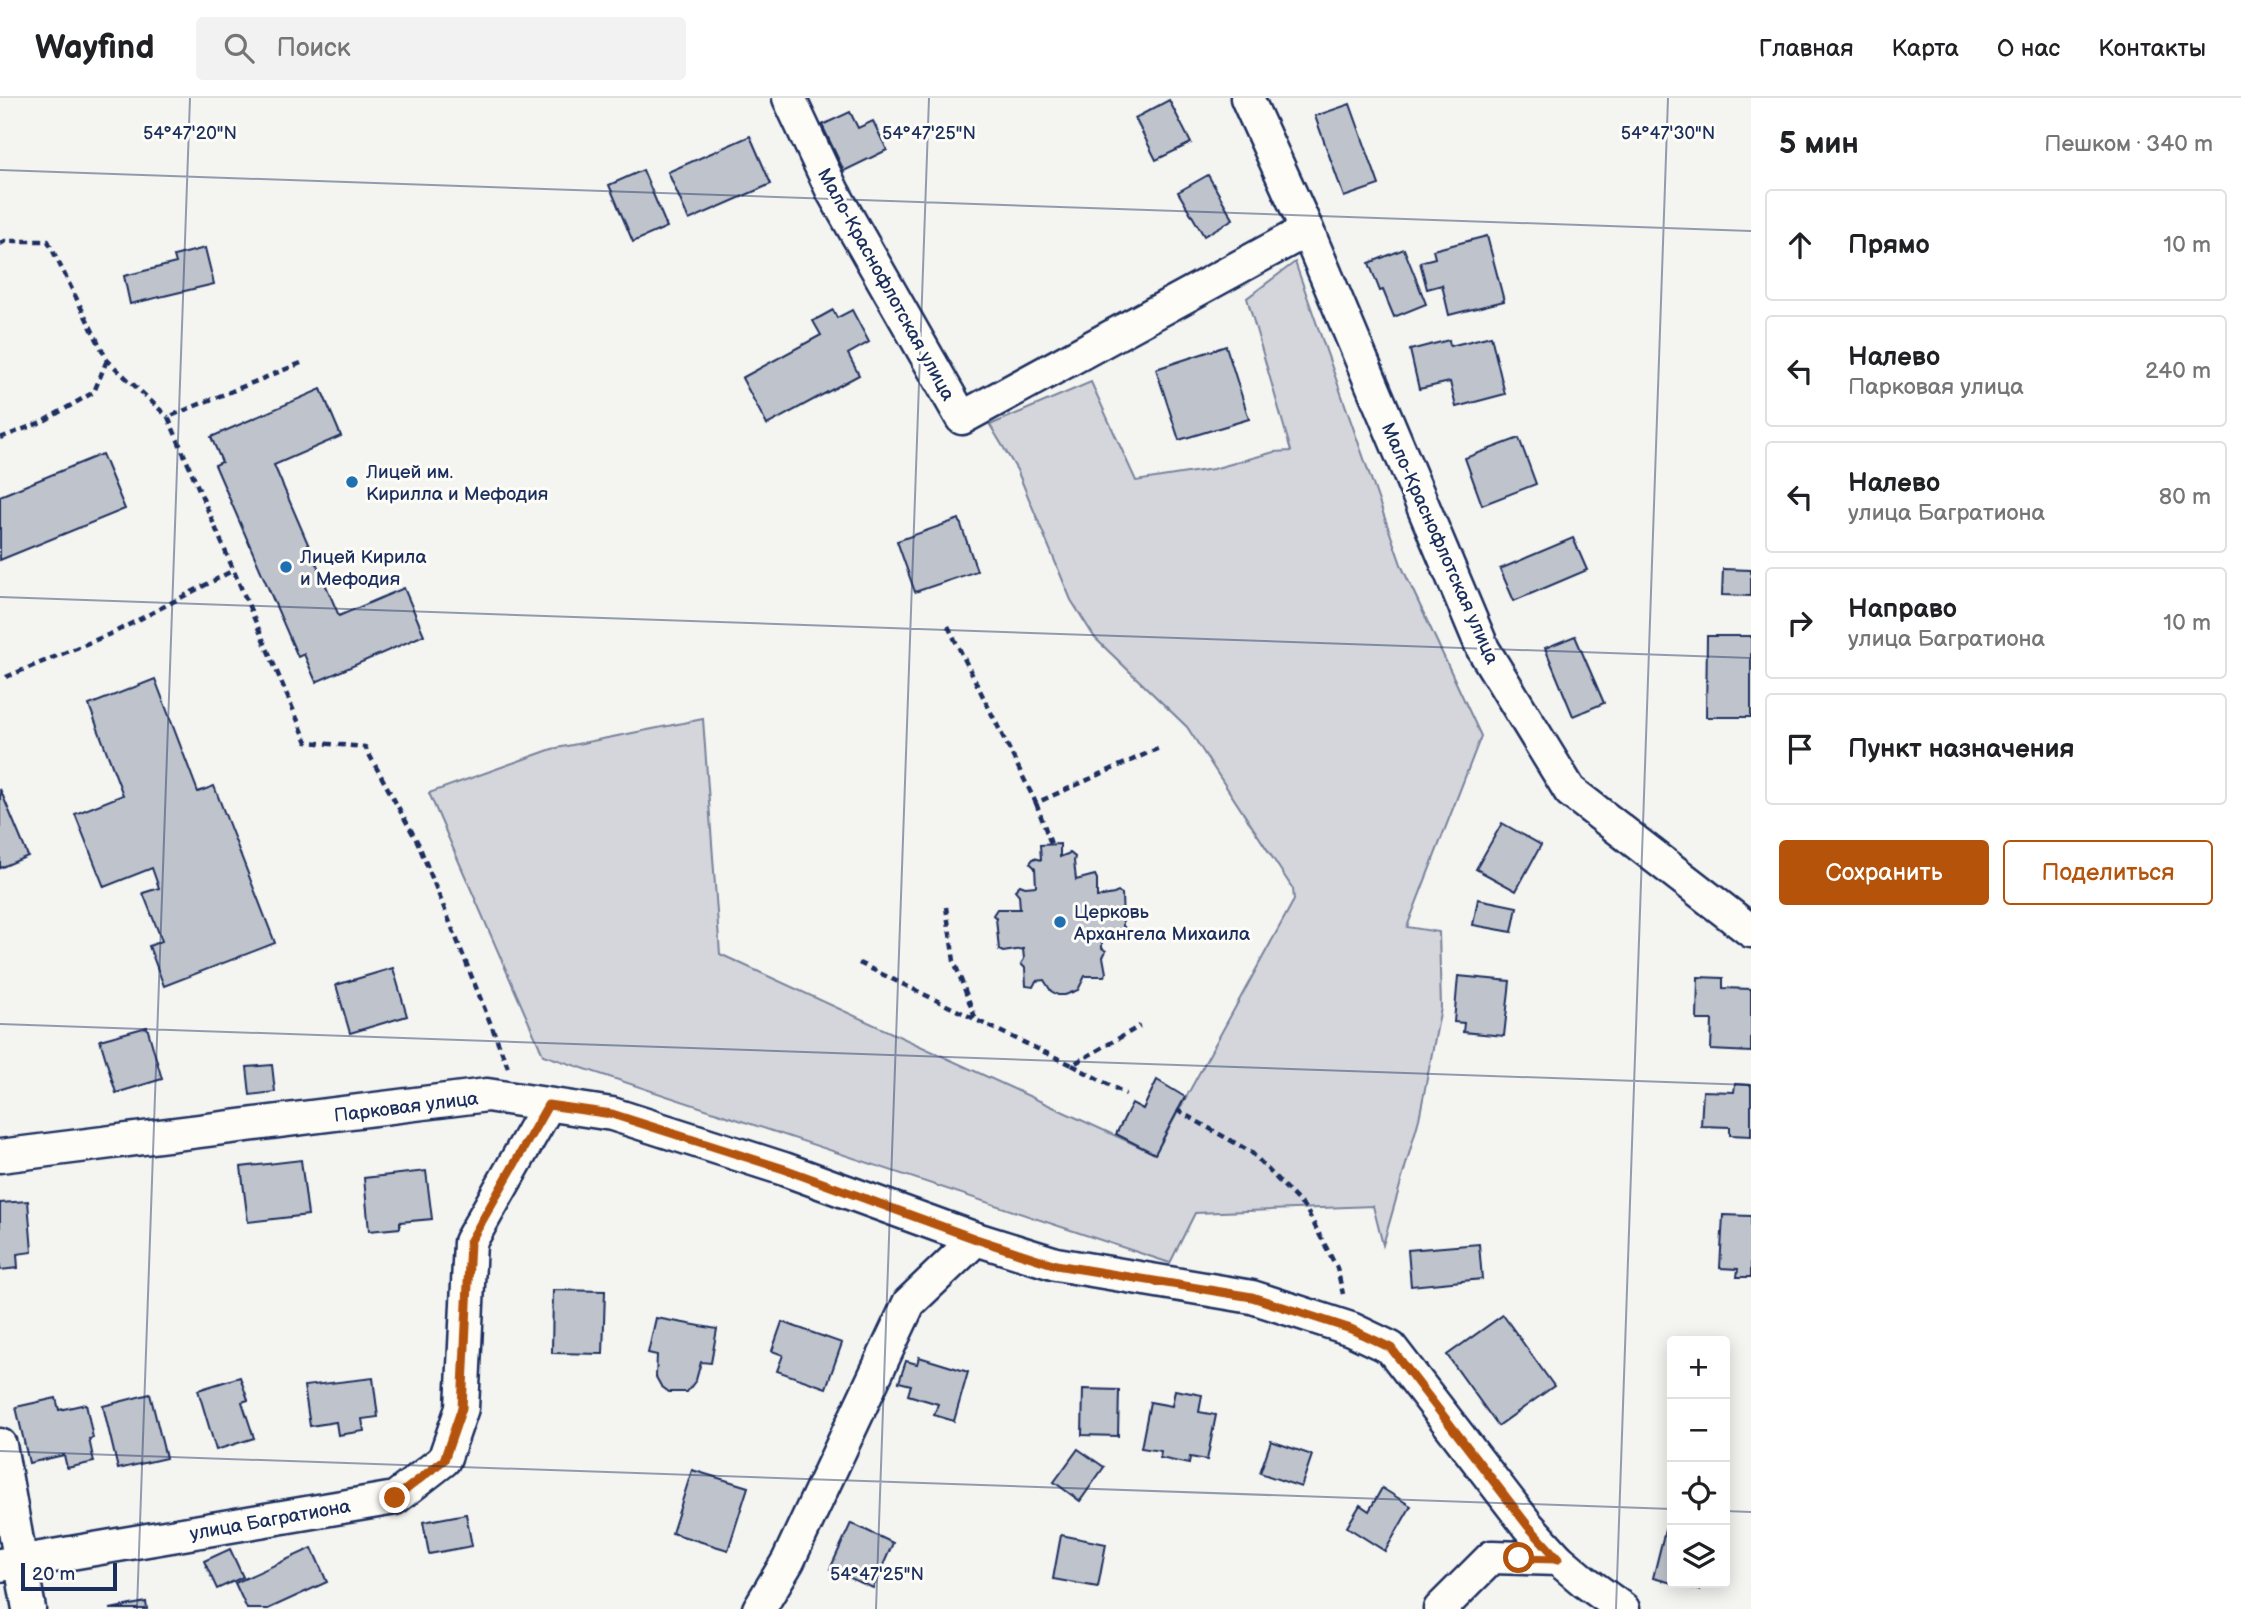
<!DOCTYPE html>
<html lang="ru">
<meta charset="utf-8">
<style>
:root{--surface:#fff;--page:#f2f2f2;--text:#202124;--muted:#757577;--line:#e0e0e0;--accent:#b45309}
body{margin:0;font-family:"Balsamiq Sans",sans-serif;background:var(--page);color:var(--text)}
.controls{position:absolute;right:21px;bottom:21px;display:grid;overflow:hidden;border-radius:7px;box-shadow:0 4px 18px #0003}
.controls button{width:63px;height:63px;display:grid;place-items:center;padding:0;border:0;border-bottom:2px solid var(--line);background:var(--surface);color:var(--text);font:35px sans-serif}
.scale{position:absolute;left:21px;bottom:18px;width:96px;box-sizing:border-box;padding-left:7px;border:4px solid #1b2f5e;border-top:0;font-size:19px;line-height:24px;white-space:nowrap;color:#1b2f5e;-webkit-text-stroke:5px #fdfcf7;paint-order:stroke}
.stop{position:absolute;width:21px;height:21px;margin:-16px;border:5px solid #b45309;border-radius:50%;background:#fff}
.stop.end{background:#b45309;border-color:#fff;box-shadow:0 2px 7px #0008}
.list{margin:0;padding:0;list-style:none}
h2{display:flex;justify-content:space-between;align-items:center;height:91px;margin:0;padding:0 28px;font-size:30px}
h2 small{font-size:23px;font-weight:400;color:var(--muted)}
.list li{display:grid;grid-template-columns:46px 1fr auto;gap:21px;align-items:center;box-sizing:border-box;height:112px;margin:0 14px 14px;padding:0 14px;border:2px solid var(--line);border-radius:7px}
.list b{display:block;font-size:26px;white-space:nowrap}
.list p{margin:0;font-size:23px;white-space:nowrap;color:var(--muted)}
.list em{font-size:23px;font-style:normal;color:var(--muted)}
.actions{display:flex;gap:14px;padding:21px 28px}
.actions a{flex:1;padding:16px 0;border:2px solid var(--accent);border-radius:7px;text-align:center;font-size:24px;color:var(--accent)}
.actions .main{background:var(--accent);color:#fff}
.icon{flex:none;width:38px;height:38px;fill:none;stroke:currentColor;stroke-width:2;stroke-linecap:round;stroke-linejoin:round}
.map{position:relative;flex:none;width:1751px;height:1511px;overflow:hidden}
header{display:flex;align-items:center;gap:42px;box-sizing:border-box;height:98px;padding:0 35px;background:var(--surface);border-bottom:2px solid var(--line)}
header strong{font-size:33px}
nav{display:flex;gap:38px;margin-inline-start:auto;font-size:24px}
.search{width:490px;height:63px;background:var(--page);display:flex;align-items:center;gap:18px;box-sizing:border-box;padding:0 24px;border-radius:7px;color:var(--muted);font-size:26px}
main{display:flex}
aside{flex:1;background:var(--surface)}
.map>svg:first-child{display:block}
.green{fill:#d4d6db;stroke:#78829c;stroke-width:2}
.building{fill:#bfc3cc;stroke:#1b2f5e;stroke-width:2}
.lines{fill:none;stroke-linecap:round;stroke-linejoin:round}
.minor-casing{stroke:#1b2f5e;stroke-width:37}
.path{stroke:#1b2f5e;stroke-width:4.5;stroke-dasharray:7 5;stroke-linecap:butt}
.minor{stroke:#fdfcf7;stroke-width:32}
.route{stroke:#b45309;stroke-width:9}
.ticks{fill:none;stroke:#1b2f5e;stroke-width:2;stroke-opacity:0.45}
.poi-dot{fill:#1f6fb2;stroke:#fdfcf7;stroke-width:2.5}
.labels{text-anchor:middle;stroke-width:6;stroke-linejoin:round;paint-order:stroke}
.street-label{font-size:19px;fill:#1b2f5e;stroke:#fdfcf7}
.poi-label{font-size:19px;fill:#1b2f5e;stroke:#fdfcf7;text-anchor:start}
.ticks-label{font-size:18px;text-anchor:middle;fill:#1b2f5e;stroke:#fdfcf7;stroke-width:6;stroke-linejoin:round;paint-order:stroke}
</style>
<header>
<strong>Wayfind</strong>
<div class="search"><svg class="icon" aria-label="search" viewBox="0 0 24 24"><circle cx="10" cy="10" r="6"/><path d="M15 15l6 6"/></svg>Поиск</div>
<nav><a>Главная</a><a>Карта</a><a>О нас</a><a>Контакты</a></nav>
</header>
<main>
<div class="map">
<svg width="1751" height="1511" viewBox="0 0 1751 1511">
<rect width="100%" height="100%" fill="#f4f4f1"/>
<filter id="ink" filterUnits="userSpaceOnUse"><feTurbulence type="fractalNoise" baseFrequency=".0143" numOctaves="2"/><feDisplacementMap in="SourceGraphic" scale="14" xChannelSelector="R" yChannelSelector="G"/><feConvolveMatrix kernelMatrix="1 2 1 2 8 2 1 2 1" color-interpolation-filters="sRGB"/></filter>
<g filter="url(#ink)">
<!-- green -->
<polygon class="green" points="1295,164 1402,469 1481,638 1407,829 1439,834 1441,910 1419,1021 1383,1147 1373,1108 1195,1115 1170,1165 543,957 429,695 552,651 703,621 720,856 1155,1056 1294,802 1293,791 1187,629 1095,540 1071,502 1017,372 990,327 1091,284 1136,383 1213,371 1274,354 1291,353 1247,200"/>
<!-- building -->
<g class="building">
<polygon points="1169,2 1191,45 1156,62 1135,20"/>
<polygon points="1350,6 1379,87 1344,99 1315,18"/>
<polygon points="850,14 858,30 873,23 887,52 844,73 822,27"/>
<polygon points="750,38 771,86 689,122 668,74"/>
<polygon points="643,72 667,129 633,144 609,87"/>
<polygon points="1208,77 1233,121 1204,138 1178,94"/>
<polygon points="1487,138 1504,203 1449,217 1442,187 1427,191 1420,164 1435,160 1433,152"/>
<polygon points="205,150 214,186 130,206 124,178 176,165 174,158"/>
<polygon points="1404,151 1426,206 1394,219 1383,192 1380,193 1369,165"/>
<polygon points="833,212 837,220 852,212 869,244 848,256 859,277 767,327 742,280 821,237 813,223"/>
<polygon points="1491,238 1505,296 1456,309 1450,284 1419,291 1410,252 1449,242 1450,248"/>
<polygon points="1226,248 1249,321 1179,342 1156,271"/>
<polygon points="321,291 341,338 274,367 339,518 404,490 424,537 316,584 304,556 298,559 215,367 222,364 211,339"/>
<polygon points="1519,340 1536,386 1482,407 1465,360"/>
<polygon points="102,356 125,411 0,462 0,398"/>
<polygon points="959,421 977,473 915,494 897,443"/>
<polygon points="1573,440 1587,472 1514,503 1500,471"/>
<polygon points="1723,471 1751,472 1751,498 1722,497"/>
<polygon points="1575,538 1604,605 1573,618 1545,550"/>
<polygon points="1707,538 1751,538 1751,619 1706,619"/>
<polygon points="155,581 198,694 214,688 275,845 164,888 149,848 162,843 143,795 159,790 152,770 104,789 75,716 123,697 89,607"/>
<polygon points="0,691 28,758 0,770"/>
<polygon points="1502,725 1541,747 1516,793 1476,771"/>
<polygon points="1060,746 1060,759 1070,755 1075,759 1074,763 1076,782 1095,777 1097,781 1097,799 1114,796 1118,794 1122,796 1123,828 1126,831 1123,836 1102,838 1102,850 1106,853 1103,859 1106,875 1104,878 1085,878 1078,892 1065,897 1058,897 1051,893 1044,882 1036,883 1033,889 1026,888 1025,870 1021,866 1024,861 1023,851 1003,854 999,852 996,820 993,817 997,811 1020,811 1019,797 1015,792 1020,787 1025,789 1036,788 1035,770 1030,765 1034,760 1041,762 1040,747"/>
<polygon points="1478,801 1517,809 1512,834 1473,827"/>
<polygon points="393,870 407,918 350,935 336,887"/>
<polygon points="1458,878 1510,883 1504,938 1463,934 1464,925 1454,924"/>
<polygon points="1698,879 1723,880 1723,890 1751,891 1751,954 1711,952 1712,922 1697,922"/>
<polygon points="147,929 162,981 116,995 100,942"/>
<polygon points="272,967 275,994 250,997 247,969"/>
<polygon points="1157,982 1185,999 1155,1056 1116,1036 1132,1005 1143,1011"/>
<polygon points="1735,986 1751,987 1751,1038 1730,1037 1730,1029 1701,1028 1703,993 1734,994"/>
<polygon points="301,1062 308,1117 248,1124 241,1069"/>
<polygon points="426,1073 432,1121 400,1124 400,1130 369,1133 364,1080"/>
<polygon points="28,1103 32,1154 17,1156 18,1170 0,1172 0,1105"/>
<polygon points="1723,1117 1751,1118 1751,1179 1737,1179 1738,1171 1720,1170"/>
<polygon points="1479,1146 1482,1181 1411,1188 1408,1152"/>
<polygon points="553,1192 605,1193 603,1256 552,1255"/>
<polygon points="1503,1217 1554,1288 1498,1328 1447,1257"/>
<polygon points="656,1220 717,1231 711,1265 701,1264 696,1282 687,1294 669,1294 661,1288 656,1279 657,1257 648,1255"/>
<polygon points="782,1224 842,1245 826,1290 777,1273 783,1257 772,1253"/>
<polygon points="919,1259 968,1274 954,1323 934,1317 938,1306 908,1297 911,1287 899,1284 906,1263 917,1266"/>
<polygon points="240,1279 248,1302 242,1304 254,1340 216,1352 198,1292"/>
<polygon points="373,1280 378,1319 362,1321 364,1333 338,1337 336,1324 310,1328 304,1288"/>
<polygon points="1083,1291 1119,1292 1118,1338 1082,1337"/>
<polygon points="1175,1292 1202,1297 1199,1314 1216,1317 1207,1362 1190,1359 1189,1366 1160,1360 1161,1353 1141,1350 1150,1304 1172,1308"/>
<polygon points="150,1296 166,1360 118,1371 103,1308"/>
<polygon points="56,1300 59,1312 86,1306 93,1340 89,1341 94,1364 67,1370 64,1357 29,1365 16,1309"/>
<polygon points="1271,1343 1312,1357 1301,1389 1260,1375"/>
<polygon points="1078,1351 1104,1369 1080,1403 1054,1384"/>
<polygon points="692,1372 748,1389 728,1452 672,1435"/>
<polygon points="1382,1390 1411,1408 1385,1453 1347,1429 1360,1407 1369,1413"/>
<polygon points="466,1416 472,1448 429,1456 423,1424"/>
<polygon points="851,1425 893,1445 873,1490 830,1471"/>
<polygon points="1665,1432 1672,1434 1672,1485 1701,1485 1699,1492 1653,1480"/>
<polygon points="1061,1437 1106,1446 1098,1489 1053,1481"/>
<polygon points="312,1450 327,1484 268,1511 247,1511 235,1485"/>
<polygon points="230,1451 243,1479 217,1491 204,1463"/>
<polygon points="146,1504 147,1511 110,1511"/>
</g>
<g class="lines">
<defs>
<g id="minor">
<polyline points="789,0 833,94 962,320 1307,132"/>
<polyline points="1247,0 1307,132 1483,551 1570,693 1751,833"/>
<polyline points="0,1058 487,997 612,1016 784,1071 976,1141 1056,1166 1252,1199 1351,1231 1391,1250 1528,1428 1558,1461 1584,1483 1623,1511"/>
<polyline points="0,1347 29,1511"/>
<polyline points="0,1467 395,1400 444,1362 462,1310 470,1144 548,1007"/>
<polyline points="759,1511 788,1463 909,1205 976,1141"/>
<polyline points="1440,1511 1492,1459 1558,1461"/>
</g>
</defs>
<!-- minor casing -->
<use href="#minor" class="minor-casing"/>
<!-- path -->
<g class="path">
<polyline points="0,146 5,143 48,143 107,262 168,319"/>
<polyline points="301,265 168,319 307,644 365,649 418,745 508,969"/>
<polyline points="0,340 42,324 94,294 107,262"/>
<polyline points="948,528 1036,705 1159,650"/>
<polyline points="6,579 115,534 234,472"/>
<polyline points="1036,705 1051,746"/>
<polyline points="946,809 954,863 976,922 1072,967 1140,928"/>
<polyline points="859,865 975,921"/>
<polyline points="1072,967 1126,996"/>
<polyline points="1177,1012 1251,1054 1306,1111 1337,1170 1343,1196"/>
</g>
<!-- minor -->
<use href="#minor" class="minor"/>
</g>
</g>
<g class="lines" filter="url(#ink)">
<!-- route -->
<polyline class="route" points="395,1400 444,1362 462,1310 470,1144 548,1007 612,1016 784,1071 976,1141 1056,1167 1252,1199 1351,1231 1391,1250 1528,1428 1558,1461 1519,1460"/>
</g>
<!-- ticks -->
<path class="ticks" d="M0,72l1751,61M0,499l1751,61M0,926l1751,61M0,1353l1672,58M1725,1413l26,1M137,1511l53,-1511M876,1511l53,-1511M1616,1511l52,-1511"/>
<!-- markers -->
<g class="poi-dot">
<circle cx="352" cy="384" r="7"/>
<circle cx="286" cy="469" r="7"/>
<circle cx="1060" cy="824" r="7"/>
</g>
<g class="labels">
<!-- street labels -->
<g class="street-label">
<text transform="translate(887 186) rotate(61)" y="7">Мало-Краснофлотская улица</text>
<text transform="translate(1441 445) rotate(66)" y="7">Мало-Краснофлотская улица</text>
<text transform="translate(406 1008) rotate(-7)" y="7">Парковая улица</text>
<text transform="translate(270 1421) rotate(-10)" y="7">улица Багратиона</text>
</g>
<!-- poi labels -->
<g class="poi-label">
<text x="366" y="380">Лицей им.<tspan x="366" dy="22">Кирилла и Мефодия</tspan></text>
<text x="300" y="465">Лицей Кирила<tspan x="300" dy="22">и Мефодия</tspan></text>
<text x="1074" y="820">Церковь<tspan x="1074" dy="22">Архангела Михаила</tspan></text>
</g>
</g>
<g class="ticks-label">
<text x="190" y="41">54°47'20"N</text>
<text x="929" y="41">54°47'25"N</text>
<text x="1668" y="41">54°47'30"N</text>
<text x="877" y="1482">54°47'25"N</text>
</g>
</svg>
<div class="controls">
<button>+</button>
<button>−</button>
<button><svg class="icon" aria-label="locate" viewBox="0 0 24 24"><circle cx="12" cy="12" r="6"/><path d="M12 2v4M12 18v4M2 12h4M18 12h4"/></svg></button>
<button><svg class="icon" aria-label="layers" viewBox="0 0 24 24"><path d="M12 4l9 5-9 5-9-5zM3 14l9 5 9-5"/></svg></button>
</div>
<div class="scale">20 m</div>
<div class="stop" style="left:1519px;top:1460px"></div>
<div class="stop end" style="left:395px;top:1400px"></div>
</div>
<aside>
<h2>5 мин<small>Пешком · 340 m</small></h2>
<ul class="list">
<li><svg class="icon" aria-label="ahead" viewBox="0 0 24 24"><path d="M12 20V5M6 11l6-6 6 6"/></svg><div><b>Прямо</b></div><em>10 m</em></li>
<li><svg class="icon" aria-label="left" viewBox="0 0 24 24"><path d="M17 20v-9H6M10 6l-5 5 5 5"/></svg><div><b>Налево</b><p>Парковая улица</p></div><em>240 m</em></li>
<li><svg class="icon" aria-label="left" viewBox="0 0 24 24"><path d="M17 20v-9H6M10 6l-5 5 5 5"/></svg><div><b>Налево</b><p>улица Багратиона</p></div><em>80 m</em></li>
<li><svg class="icon" aria-label="right" viewBox="0 0 24 24"><path d="M7 20v-9h11M14 6l5 5-5 5"/></svg><div><b>Направо</b><p>улица Багратиона</p></div><em>10 m</em></li>
<li><svg class="icon" aria-label="arrive" viewBox="0 0 24 24"><path d="M6 21V4h12l-3 4 3 4H6"/></svg><div><b>Пункт назначения</b></div></li>
</ul>
<div class="actions"><a class="main">Сохранить</a><a>Поделиться</a></div>
</aside>
</main>
